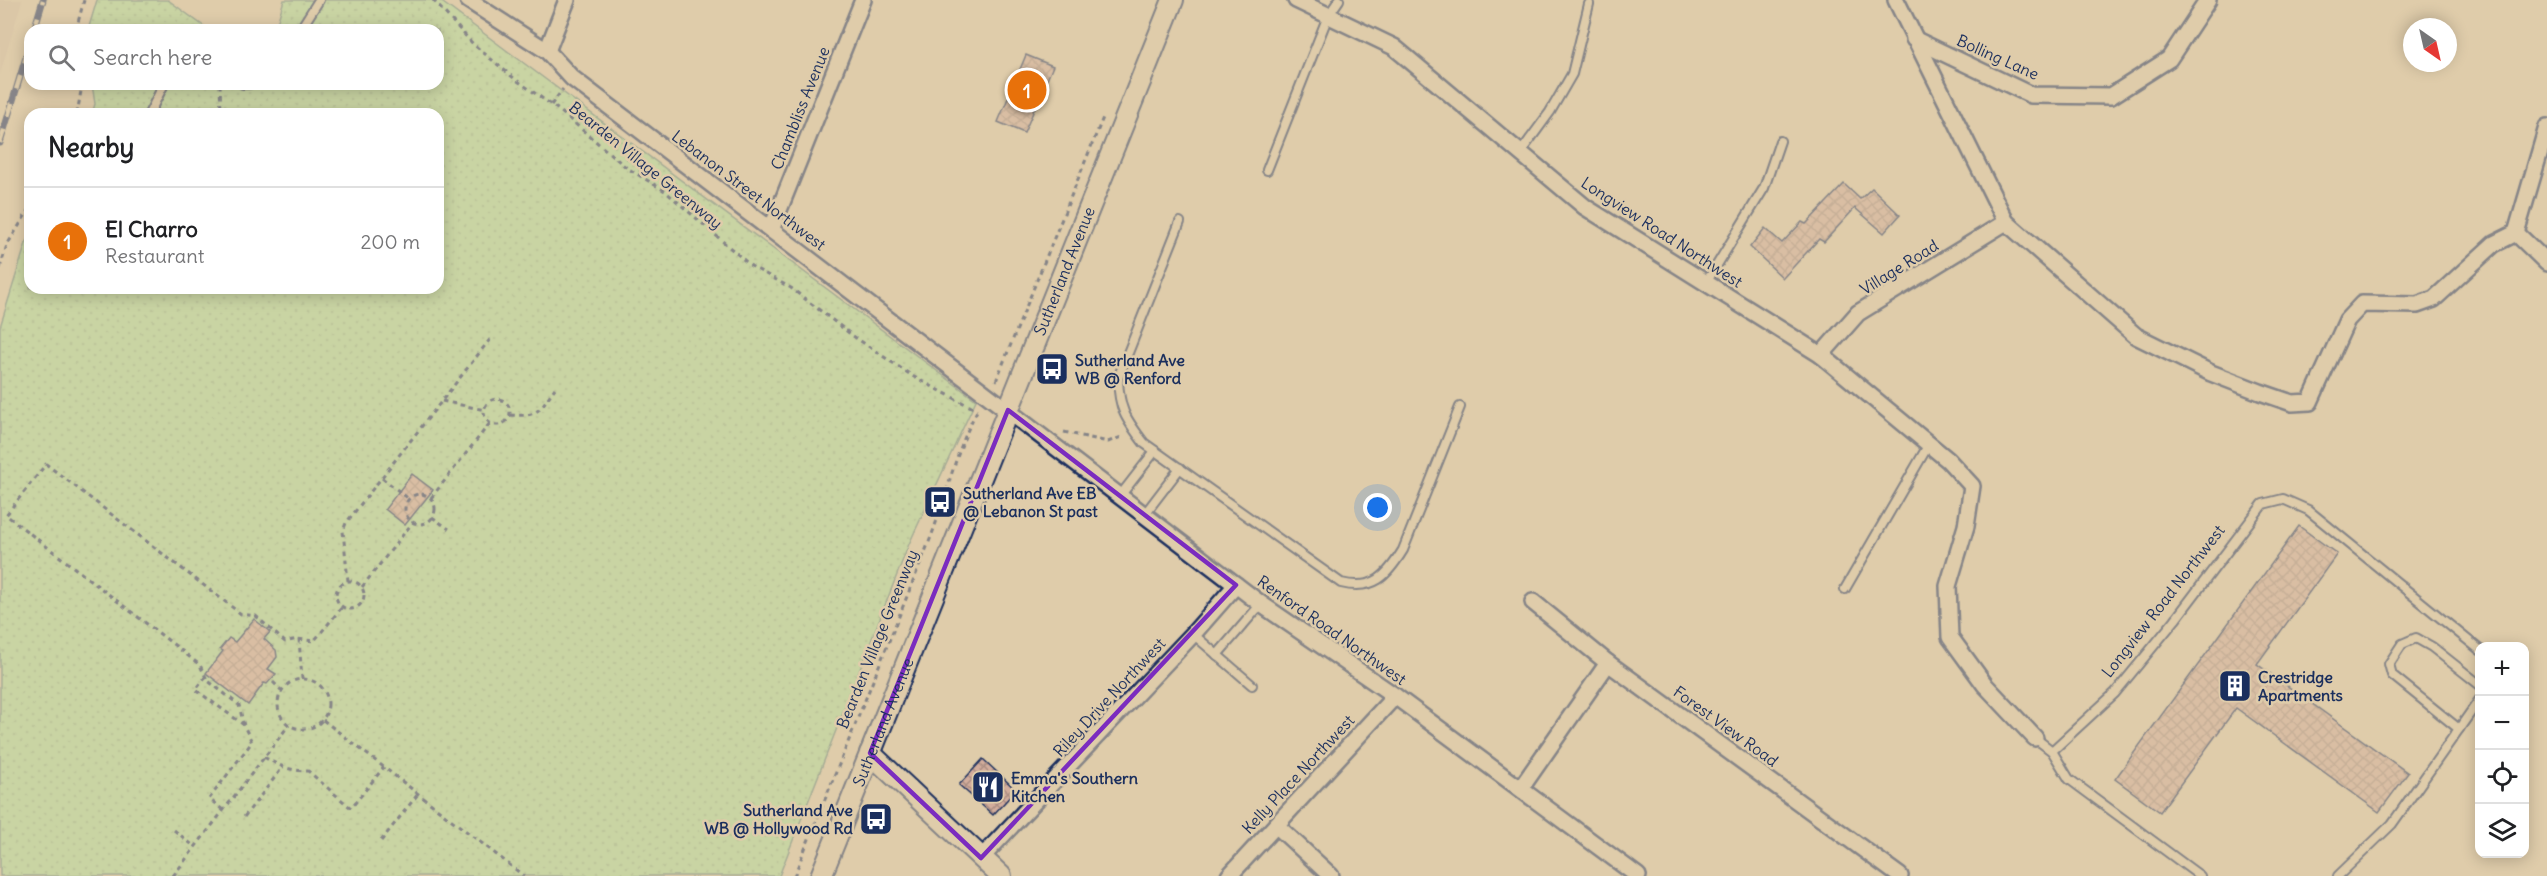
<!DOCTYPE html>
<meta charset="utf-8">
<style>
:root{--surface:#fff;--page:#f2f2f2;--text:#202124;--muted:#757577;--line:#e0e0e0;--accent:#7c3aed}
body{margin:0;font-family:Delius,sans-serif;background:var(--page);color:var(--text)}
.controls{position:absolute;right:18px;bottom:18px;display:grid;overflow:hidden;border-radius:12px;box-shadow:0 3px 15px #0003}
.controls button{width:54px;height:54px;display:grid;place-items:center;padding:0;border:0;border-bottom:2px solid var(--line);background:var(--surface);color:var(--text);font:30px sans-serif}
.compass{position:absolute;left:2403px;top:18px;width:54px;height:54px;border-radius:50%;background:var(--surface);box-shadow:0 3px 15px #0003;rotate:146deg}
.you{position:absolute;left:1378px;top:508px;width:21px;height:21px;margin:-15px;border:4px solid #fff;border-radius:50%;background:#1a73e8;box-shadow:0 0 0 9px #1a73e833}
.badge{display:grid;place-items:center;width:39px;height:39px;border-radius:50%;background:var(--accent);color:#fff;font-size:20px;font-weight:700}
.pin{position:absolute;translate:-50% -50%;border:3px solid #fff;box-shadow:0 2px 6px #0006}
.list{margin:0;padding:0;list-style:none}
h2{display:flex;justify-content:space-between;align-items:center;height:78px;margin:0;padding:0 24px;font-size:26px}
h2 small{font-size:20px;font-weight:400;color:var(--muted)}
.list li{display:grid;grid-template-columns:39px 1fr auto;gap:18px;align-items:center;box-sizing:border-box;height:108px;padding:0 24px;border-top:2px solid var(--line)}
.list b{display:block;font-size:22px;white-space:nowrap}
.list p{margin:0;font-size:20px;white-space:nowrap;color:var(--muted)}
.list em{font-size:20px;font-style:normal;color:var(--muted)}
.icon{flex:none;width:33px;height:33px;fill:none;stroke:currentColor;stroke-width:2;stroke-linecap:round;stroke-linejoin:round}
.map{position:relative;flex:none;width:2547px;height:876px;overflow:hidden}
.search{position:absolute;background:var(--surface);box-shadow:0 3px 15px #0003;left:24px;top:24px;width:420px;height:66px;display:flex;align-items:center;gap:15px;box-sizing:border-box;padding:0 21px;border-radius:18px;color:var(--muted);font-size:22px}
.panel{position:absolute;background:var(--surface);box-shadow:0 3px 15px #0003;left:24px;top:108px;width:420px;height:186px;border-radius:18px}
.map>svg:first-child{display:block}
.built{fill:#d7c0a5}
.park{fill:url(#park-dots);stroke:#65867d;stroke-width:1.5}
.building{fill:url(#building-cross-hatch);stroke:#1b2f5e;stroke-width:1.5}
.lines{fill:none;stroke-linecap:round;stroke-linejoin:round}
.service-casing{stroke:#1b2f5e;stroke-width:12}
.minor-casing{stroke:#1b2f5e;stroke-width:20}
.tertiary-casing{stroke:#1b2f5e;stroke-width:24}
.path{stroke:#1b2f5e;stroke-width:3;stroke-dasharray:4.5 4.5;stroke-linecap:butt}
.service{stroke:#dfccaa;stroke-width:8}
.minor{stroke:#dfccaa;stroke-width:15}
.tertiary{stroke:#dfccaa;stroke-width:20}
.rail-casing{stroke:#1b2f5e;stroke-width:7}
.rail{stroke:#dfccaa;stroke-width:4.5;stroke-dasharray:14;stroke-linecap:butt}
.marked{fill:none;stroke:#7b2cbf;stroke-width:4.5;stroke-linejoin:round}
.labels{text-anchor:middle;stroke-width:5;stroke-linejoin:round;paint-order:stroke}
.street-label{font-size:16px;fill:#1b2f5e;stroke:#dfccaa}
.poi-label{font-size:16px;font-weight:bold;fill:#1b2f5e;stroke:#dfccaa;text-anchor:start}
</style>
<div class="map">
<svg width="2547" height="876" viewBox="0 0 2547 876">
<defs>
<pattern id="park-dots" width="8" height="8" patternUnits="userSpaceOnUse" patternTransform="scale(1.5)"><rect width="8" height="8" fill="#afdd9c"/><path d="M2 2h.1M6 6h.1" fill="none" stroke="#96be89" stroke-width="1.8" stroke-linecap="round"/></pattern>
<pattern id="building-cross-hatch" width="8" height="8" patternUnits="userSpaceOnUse" patternTransform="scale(1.5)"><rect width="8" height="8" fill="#d3ad9c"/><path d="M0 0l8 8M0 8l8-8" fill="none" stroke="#aa8d82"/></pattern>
</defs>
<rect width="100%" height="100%" fill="#dfccaa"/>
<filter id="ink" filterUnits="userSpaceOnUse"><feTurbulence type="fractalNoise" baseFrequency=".0167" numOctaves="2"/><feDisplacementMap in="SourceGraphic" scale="12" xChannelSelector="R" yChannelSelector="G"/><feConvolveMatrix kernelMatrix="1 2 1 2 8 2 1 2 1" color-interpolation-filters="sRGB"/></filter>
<g filter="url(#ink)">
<!-- built -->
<polygon class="built" points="0,0 22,0 0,74"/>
<!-- park -->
<g class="park">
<polygon points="97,0 168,0 209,30 88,30"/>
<polygon points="284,0 439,0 976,400 909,544 779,876 0,876 0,327 26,243 30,237 30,288 438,288 438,114 92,114 95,104 92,84 438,84 438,30 275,30"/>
</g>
<!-- building -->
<g class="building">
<polygon points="1026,55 1053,66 1024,133 998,122"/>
<polygon points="1844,184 1860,199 1872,188 1900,215 1884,233 1855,208 1824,242 1819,239 1783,278 1750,247 1765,228 1782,243 1802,222 1806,224"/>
<polygon points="412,474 433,490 405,525 385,509"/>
<polygon points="2299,526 2337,554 2257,664 2408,773 2379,812 2236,708 2160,812 2115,779"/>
<polygon points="254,619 270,632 264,639 276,650 277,657 268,669 276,674 267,684 264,683 248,705 206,673 223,651 220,649 229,638 235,642"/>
<polygon points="983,759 1016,790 993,815 959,785"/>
</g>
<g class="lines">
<defs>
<g id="service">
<polyline points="300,30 319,0"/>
<polyline points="243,84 249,84"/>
<polyline points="149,114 164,84"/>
<polyline points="1520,153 1550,112 1572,74 1589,4"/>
<polyline points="1267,170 1328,16 1339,0"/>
<path d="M1180,222l-62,156c1,31 7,40 26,65l197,140c33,8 46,-7 62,-33l57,-143"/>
<polyline points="1706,283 1764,188 1780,141"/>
<polyline points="1120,496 1155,451"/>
<polyline points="1144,515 1180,468"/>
<polyline points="1845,589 1929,444"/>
<polyline points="1193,634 1252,685"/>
<polyline points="1217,655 1261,604"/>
<polyline points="2459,729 2392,675 2389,664 2402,644 2416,638 2432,647 2480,685"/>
<polyline points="2035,738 2052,751 2069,779 2200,876"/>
<polyline points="2052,751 2115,693 2175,620 2263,504 2283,499 2308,510 2480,650"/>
<polyline points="2338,876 2392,824 2480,699"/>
</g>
<g id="minor">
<polyline points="468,0 547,51 572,78 1261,604 1395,696 1638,876"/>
<polyline points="1296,0 1394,47 1585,207 1821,355 1948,460 1972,486 1966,526 1948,586 1950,637 1985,685 2035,738"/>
<polyline points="1896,0 2006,222 2136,336 2211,373 2260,392 2292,403 2310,402 2347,320 2362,304 2417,305 2434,299 2494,244 2516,233"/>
<polyline points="1914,39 2031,95 2111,96 2169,59 2208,0"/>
<polyline points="547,51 567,0"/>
<polyline points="2547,127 2516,233 2547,263"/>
<polyline points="771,230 863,0"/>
<polyline points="1821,355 1858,313 2006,222"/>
<polyline points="1533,602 1608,663 1900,876"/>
<polyline points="1521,788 1608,663"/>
<polyline points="1276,825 1331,876"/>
<polyline points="981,858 1193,634 1236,585"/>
<polyline points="1229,876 1395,696"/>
</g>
<g id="tertiary">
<polyline points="870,753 1001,876"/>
<path id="s1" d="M821,876l352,-876"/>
</g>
</defs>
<!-- service casing -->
<use href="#service" class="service-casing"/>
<!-- minor casing -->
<use href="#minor" class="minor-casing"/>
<!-- tertiary casing -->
<use href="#tertiary" class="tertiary-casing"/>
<!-- path -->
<g class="path">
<polyline points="433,0 473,44 515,79 560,111 627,168 665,191 751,266 791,288 853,336 914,377 977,410"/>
<polyline points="76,30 84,0"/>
<polyline points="220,84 221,114"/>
<polyline points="551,105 563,89"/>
<polyline points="77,114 81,91 81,84"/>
<polyline points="0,268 7,245 30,208"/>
<polyline points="996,381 1104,115"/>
<circle cx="497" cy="412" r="13"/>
<polyline points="442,401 485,410"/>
<path d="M510,415c30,2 28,-4 45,-27"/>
<polyline points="1064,432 1108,442 1124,436"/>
<polyline points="382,478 409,499"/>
<circle cx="420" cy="509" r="15"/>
<polyline points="431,498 490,423"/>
<polyline points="432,517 449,529"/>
<polyline points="348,581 343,531 346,523 491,338"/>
<circle cx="350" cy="595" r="14"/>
<polyline points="362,587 413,522"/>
<polyline points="299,639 302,679"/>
<polyline points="206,676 196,690 244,725"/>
<circle cx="303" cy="704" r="25"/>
<polyline points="273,682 282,691"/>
<polyline points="323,720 524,876"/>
<path d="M264,757c15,9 26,14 44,14l43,37 33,-41"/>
<polyline points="223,810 209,799 252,742 244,726 239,705 207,680 200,665 6,515 46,464 241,614 256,616 285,642 297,639 314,641 343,606"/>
<polyline points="244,817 283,767"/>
<polyline points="174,830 195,847"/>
<polyline points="381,841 418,794"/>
<polyline points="173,876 289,725"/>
<path d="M794,876l137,-339c16,-43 25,-88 47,-128"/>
</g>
<!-- service -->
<use href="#service" class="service"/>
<!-- minor -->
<use href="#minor" class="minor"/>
<!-- tertiary -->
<use href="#tertiary" class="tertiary"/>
<defs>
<g id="rail">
<polyline points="34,30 43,0"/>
<polyline points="0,143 30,44"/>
</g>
</defs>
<!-- rail casing -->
<use href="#rail" class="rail-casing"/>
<!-- rail -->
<use href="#rail" class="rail"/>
</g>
</g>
<!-- marked area -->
<path d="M0 0H2547V876H0ZM1008,410l228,175 -255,273 -111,-105z" fill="#dfccaa" fill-opacity=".55" fill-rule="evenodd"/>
<path class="marked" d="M1008,410l228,175 -255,273 -111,-105z"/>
<!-- icons -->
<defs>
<symbol id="bus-square" viewBox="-11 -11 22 22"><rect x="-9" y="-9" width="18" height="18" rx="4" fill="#1b2f5e" stroke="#dfccaa"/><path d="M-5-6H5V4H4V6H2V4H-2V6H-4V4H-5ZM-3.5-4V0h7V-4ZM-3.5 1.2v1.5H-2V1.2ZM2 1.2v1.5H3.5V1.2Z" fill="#fff"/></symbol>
<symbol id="building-square" viewBox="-11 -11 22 22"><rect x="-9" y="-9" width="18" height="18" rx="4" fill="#1b2f5e" stroke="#dfccaa"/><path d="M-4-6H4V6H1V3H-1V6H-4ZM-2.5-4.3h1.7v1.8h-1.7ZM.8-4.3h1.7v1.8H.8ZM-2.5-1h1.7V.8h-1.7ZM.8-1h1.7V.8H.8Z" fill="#fff"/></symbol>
<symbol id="restaurant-square" viewBox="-11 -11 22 22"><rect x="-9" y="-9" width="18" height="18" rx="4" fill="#1b2f5e" stroke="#dfccaa"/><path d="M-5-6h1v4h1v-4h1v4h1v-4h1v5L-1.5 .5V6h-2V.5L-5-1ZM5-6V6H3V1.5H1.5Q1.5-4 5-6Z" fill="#fff"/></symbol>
</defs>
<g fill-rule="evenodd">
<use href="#bus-square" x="1033" y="350" width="38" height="38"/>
<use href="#bus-square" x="921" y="483" width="38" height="38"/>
<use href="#building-square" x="2216" y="667" width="38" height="38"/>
<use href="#restaurant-square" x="969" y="768" width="38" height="38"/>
<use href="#bus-square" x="857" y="800" width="38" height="38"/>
</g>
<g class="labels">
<!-- street labels -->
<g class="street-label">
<text transform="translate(1998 57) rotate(24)" y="6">Bolling Lane</text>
<text transform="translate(800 108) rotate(-68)" y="6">Chambliss Avenue</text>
<text transform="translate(646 165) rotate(39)" y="6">Bearden Village Greenway</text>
<text transform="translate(749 190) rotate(37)" y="6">Lebanon Street Northwest</text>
<text transform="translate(1662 232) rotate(33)" y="6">Longview Road Northwest</text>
<text transform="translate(1899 267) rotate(-32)" y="6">Village Road</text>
<text dy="6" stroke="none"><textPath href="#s1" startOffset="652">Sutherland Avenue</textPath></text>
<text transform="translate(2163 601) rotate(-52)" y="6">Longview Road Northwest</text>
<text transform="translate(1332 630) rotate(35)" y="6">Renford Road Northwest</text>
<text transform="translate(877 639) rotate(-68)" y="6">Bearden Village Greenway</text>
<text transform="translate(1109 697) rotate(-47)" y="6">Riley Drive Northwest</text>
<text dy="6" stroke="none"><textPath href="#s1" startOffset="166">Sutherland Avenue</textPath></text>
<text transform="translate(1726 726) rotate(36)" y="6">Forest View Road</text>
<text transform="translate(1298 774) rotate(-47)" y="6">Kelly Place Northwest</text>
</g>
<!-- poi labels -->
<g class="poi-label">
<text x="1075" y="366">Sutherland Ave<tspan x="1075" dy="18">WB @ Renford</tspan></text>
<text x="963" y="499">Sutherland Ave EB<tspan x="963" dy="18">@ Lebanon St past</tspan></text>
<text x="2258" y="683">Crestridge<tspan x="2258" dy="18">Apartments</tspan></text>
<text x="1011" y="784">Emma's Southern<tspan x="1011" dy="18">Kitchen</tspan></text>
<text x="853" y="816" text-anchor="end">Sutherland Ave<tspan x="853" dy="18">WB @ Hollywood Rd</tspan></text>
</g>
</g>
</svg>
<div class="controls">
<button>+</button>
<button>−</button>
<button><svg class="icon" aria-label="locate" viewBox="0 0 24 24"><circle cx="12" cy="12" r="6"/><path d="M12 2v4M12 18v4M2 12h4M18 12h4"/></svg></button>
<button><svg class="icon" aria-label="layers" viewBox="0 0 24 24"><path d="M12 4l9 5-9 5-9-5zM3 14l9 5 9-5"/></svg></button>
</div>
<svg class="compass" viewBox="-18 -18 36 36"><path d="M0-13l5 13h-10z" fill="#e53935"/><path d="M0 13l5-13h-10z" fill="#757577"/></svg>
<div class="you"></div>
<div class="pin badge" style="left:1027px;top:90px;background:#e8710a">1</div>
<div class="search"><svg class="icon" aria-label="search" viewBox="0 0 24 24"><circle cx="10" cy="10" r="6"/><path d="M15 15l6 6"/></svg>Search here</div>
<section class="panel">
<h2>Nearby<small></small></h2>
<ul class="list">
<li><span class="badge" style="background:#e8710a">1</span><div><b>El Charro</b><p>Restaurant</p></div><em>200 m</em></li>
</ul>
</section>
</div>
